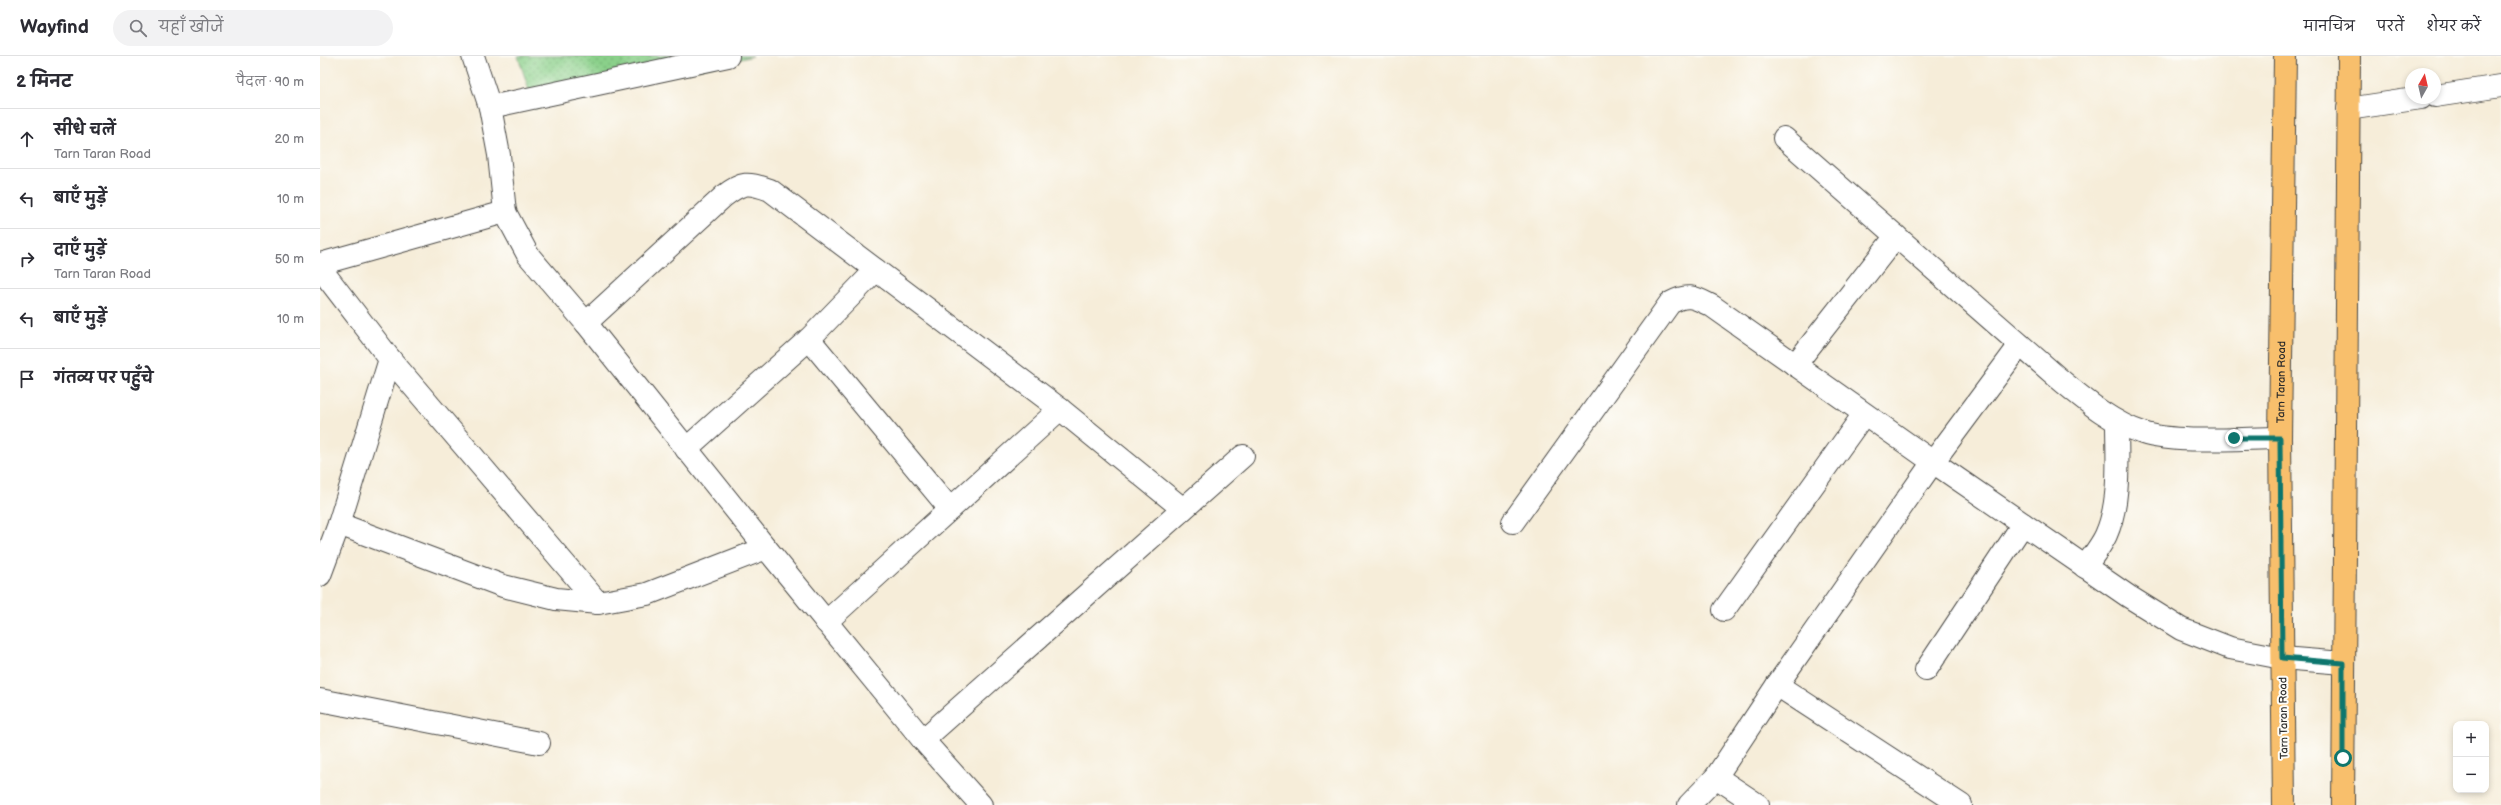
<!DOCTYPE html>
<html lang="hi">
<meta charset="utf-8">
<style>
:root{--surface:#fff;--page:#f2f2f3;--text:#2b2b33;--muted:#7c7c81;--line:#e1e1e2}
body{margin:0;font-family:"Balsamiq Sans","Playpen Sans Deva",sans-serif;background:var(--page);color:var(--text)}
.controls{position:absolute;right:12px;bottom:12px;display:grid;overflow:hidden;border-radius:8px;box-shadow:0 2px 6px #0003}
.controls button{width:36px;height:36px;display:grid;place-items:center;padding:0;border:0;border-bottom:1px solid var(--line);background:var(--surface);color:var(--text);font:20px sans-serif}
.compass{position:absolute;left:2085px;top:12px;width:36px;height:36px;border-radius:50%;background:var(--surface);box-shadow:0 2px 6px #0003;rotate:8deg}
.stop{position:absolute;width:12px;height:12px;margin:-9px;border:3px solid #0f766e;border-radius:50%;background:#fff}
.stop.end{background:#0f766e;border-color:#fff;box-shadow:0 1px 4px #0008}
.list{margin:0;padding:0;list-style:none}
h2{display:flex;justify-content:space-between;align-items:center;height:52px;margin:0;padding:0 16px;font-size:17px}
h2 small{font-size:13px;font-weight:400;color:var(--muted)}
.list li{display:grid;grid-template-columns:26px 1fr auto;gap:12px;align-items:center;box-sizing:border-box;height:60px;padding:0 16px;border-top:1px solid var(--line)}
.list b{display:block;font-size:15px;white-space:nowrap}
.list p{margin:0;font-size:13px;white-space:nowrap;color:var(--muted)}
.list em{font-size:13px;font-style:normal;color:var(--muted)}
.icon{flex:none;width:22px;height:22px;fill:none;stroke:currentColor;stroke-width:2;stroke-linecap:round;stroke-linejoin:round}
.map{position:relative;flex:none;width:2181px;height:749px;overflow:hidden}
header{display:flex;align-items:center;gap:24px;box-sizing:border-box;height:56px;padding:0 20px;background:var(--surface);border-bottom:1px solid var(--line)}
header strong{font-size:19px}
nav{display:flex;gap:22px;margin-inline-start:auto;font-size:14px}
.search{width:280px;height:36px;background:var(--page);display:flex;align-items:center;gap:10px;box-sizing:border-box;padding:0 14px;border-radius:22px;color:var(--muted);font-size:15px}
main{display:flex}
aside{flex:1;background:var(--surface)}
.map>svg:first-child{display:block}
.park{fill:url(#park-dots);stroke:#5a7e5a}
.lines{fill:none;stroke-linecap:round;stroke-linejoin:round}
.minor-casing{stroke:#494845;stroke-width:24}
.major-casing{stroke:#494845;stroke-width:24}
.minor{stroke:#fff;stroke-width:22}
.major{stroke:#f8bf6c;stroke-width:22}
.route{stroke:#0f766e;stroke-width:5}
.labels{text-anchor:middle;stroke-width:4;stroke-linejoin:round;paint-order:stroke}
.street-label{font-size:11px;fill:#2b2b2b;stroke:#fdfcf7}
</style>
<header>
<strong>Wayfind</strong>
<div class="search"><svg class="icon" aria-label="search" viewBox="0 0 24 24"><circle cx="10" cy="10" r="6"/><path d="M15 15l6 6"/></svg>यहाँ खोजें</div>
<nav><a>मानचित्र</a><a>परतें</a><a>शेयर करें</a></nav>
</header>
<main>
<aside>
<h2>2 मिनट<small>पैदल · 90 m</small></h2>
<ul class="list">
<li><svg class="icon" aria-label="ahead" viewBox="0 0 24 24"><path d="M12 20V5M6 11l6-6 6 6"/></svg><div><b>सीधे चलें</b><p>Tarn Taran Road</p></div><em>20 m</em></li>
<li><svg class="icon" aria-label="left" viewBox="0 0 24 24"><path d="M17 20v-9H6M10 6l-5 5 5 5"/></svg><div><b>बाएँ मुड़ें</b></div><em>10 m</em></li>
<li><svg class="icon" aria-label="right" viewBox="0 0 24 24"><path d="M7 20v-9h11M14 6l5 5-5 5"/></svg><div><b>दाएँ मुड़ें</b><p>Tarn Taran Road</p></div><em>50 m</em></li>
<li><svg class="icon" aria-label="left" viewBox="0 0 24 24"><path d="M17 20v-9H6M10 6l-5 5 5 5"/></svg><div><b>बाएँ मुड़ें</b></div><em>10 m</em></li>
<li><svg class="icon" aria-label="arrive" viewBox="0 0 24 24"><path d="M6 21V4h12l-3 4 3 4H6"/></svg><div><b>गंतव्य पर पहुँचे</b></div></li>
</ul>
</aside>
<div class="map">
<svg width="2181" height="749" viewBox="0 0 2181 749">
<defs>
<pattern id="park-dots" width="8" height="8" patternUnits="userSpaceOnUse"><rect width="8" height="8" fill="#8ad08a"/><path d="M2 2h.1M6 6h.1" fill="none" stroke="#71a971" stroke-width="1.8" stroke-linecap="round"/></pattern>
</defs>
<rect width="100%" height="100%" fill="#fdfcf7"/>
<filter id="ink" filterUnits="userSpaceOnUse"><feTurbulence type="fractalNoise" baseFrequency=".025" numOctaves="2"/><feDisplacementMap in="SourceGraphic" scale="8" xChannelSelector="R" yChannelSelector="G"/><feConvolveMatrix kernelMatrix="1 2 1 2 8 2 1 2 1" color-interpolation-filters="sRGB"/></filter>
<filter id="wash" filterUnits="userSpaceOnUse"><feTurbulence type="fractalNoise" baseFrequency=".012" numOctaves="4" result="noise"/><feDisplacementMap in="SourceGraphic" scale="16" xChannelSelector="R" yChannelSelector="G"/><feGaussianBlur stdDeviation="0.9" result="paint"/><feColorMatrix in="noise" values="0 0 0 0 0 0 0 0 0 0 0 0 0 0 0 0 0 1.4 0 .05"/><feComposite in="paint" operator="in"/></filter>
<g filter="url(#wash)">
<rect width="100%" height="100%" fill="#f6edd9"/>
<!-- park -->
<polygon class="park" points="198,0 433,0 215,53"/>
</g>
<g filter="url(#ink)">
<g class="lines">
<defs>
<g id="minor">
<polyline points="153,0 170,51 179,99 185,156"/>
<polyline points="2115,40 2181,30"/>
<polyline points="170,51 408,0"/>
<polyline points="2028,53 2101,42"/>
<path d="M1464,82l273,239c27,22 53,45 86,56 33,11 100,5 137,5"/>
<polyline points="0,208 185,156 208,199 266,267 446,492 603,684 661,749"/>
<polyline points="0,212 70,303 278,547 327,538 446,492"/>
<path d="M266,267l138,-127c18,-14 24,-14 46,-6l290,219 -234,213"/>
<polyline points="489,283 630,453"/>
<polyline points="70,303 19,468 183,530 236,543 278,547"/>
<polyline points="1475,309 1576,180"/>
<polyline points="740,353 863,453"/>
<polyline points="366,393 489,283 556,214"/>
<path d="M1193,466l157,-219c18,-10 24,-6 42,3l221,156 87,-117"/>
<path d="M1765,511c7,-10 16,-21 21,-32 15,-34 11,-77 11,-113"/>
<polyline points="0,519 19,468"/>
<polyline points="1404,554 1544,358"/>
<polyline points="1606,614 1703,468"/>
<polyline points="1457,629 1641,749"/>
<polyline points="0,644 219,687"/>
<polyline points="603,684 923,400"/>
<polyline points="1396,721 1438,749"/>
<polyline points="1369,749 1396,721 1457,629 1613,406 1808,540 1861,573 1910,592 1962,602 2023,607"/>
</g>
<g id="major">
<path id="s1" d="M1964,749l-4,-367 5,-382"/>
<polyline points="2023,749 2029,0"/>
</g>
</defs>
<!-- minor casing -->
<use href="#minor" class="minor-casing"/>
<!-- major casing -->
<use href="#major" class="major-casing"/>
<!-- minor -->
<use href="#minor" class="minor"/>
<!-- major -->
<use href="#major" class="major"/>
</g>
</g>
<g class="lines" filter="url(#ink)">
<!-- route -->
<polyline class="route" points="1914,382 1960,382 1962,602 2023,607 2023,702"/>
</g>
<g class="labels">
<!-- street labels -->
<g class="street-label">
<text dy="4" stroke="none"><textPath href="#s1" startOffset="423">Tarn Taran Road</textPath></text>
<text transform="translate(1963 662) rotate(-91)" y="4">Tarn Taran Road</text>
</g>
</g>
</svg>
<div class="controls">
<button>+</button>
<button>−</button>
</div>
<svg class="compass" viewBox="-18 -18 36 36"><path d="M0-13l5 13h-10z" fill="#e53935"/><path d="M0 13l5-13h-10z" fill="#7c7c81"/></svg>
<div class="stop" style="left:2023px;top:702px"></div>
<div class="stop end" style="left:1914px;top:382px"></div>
</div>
</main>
